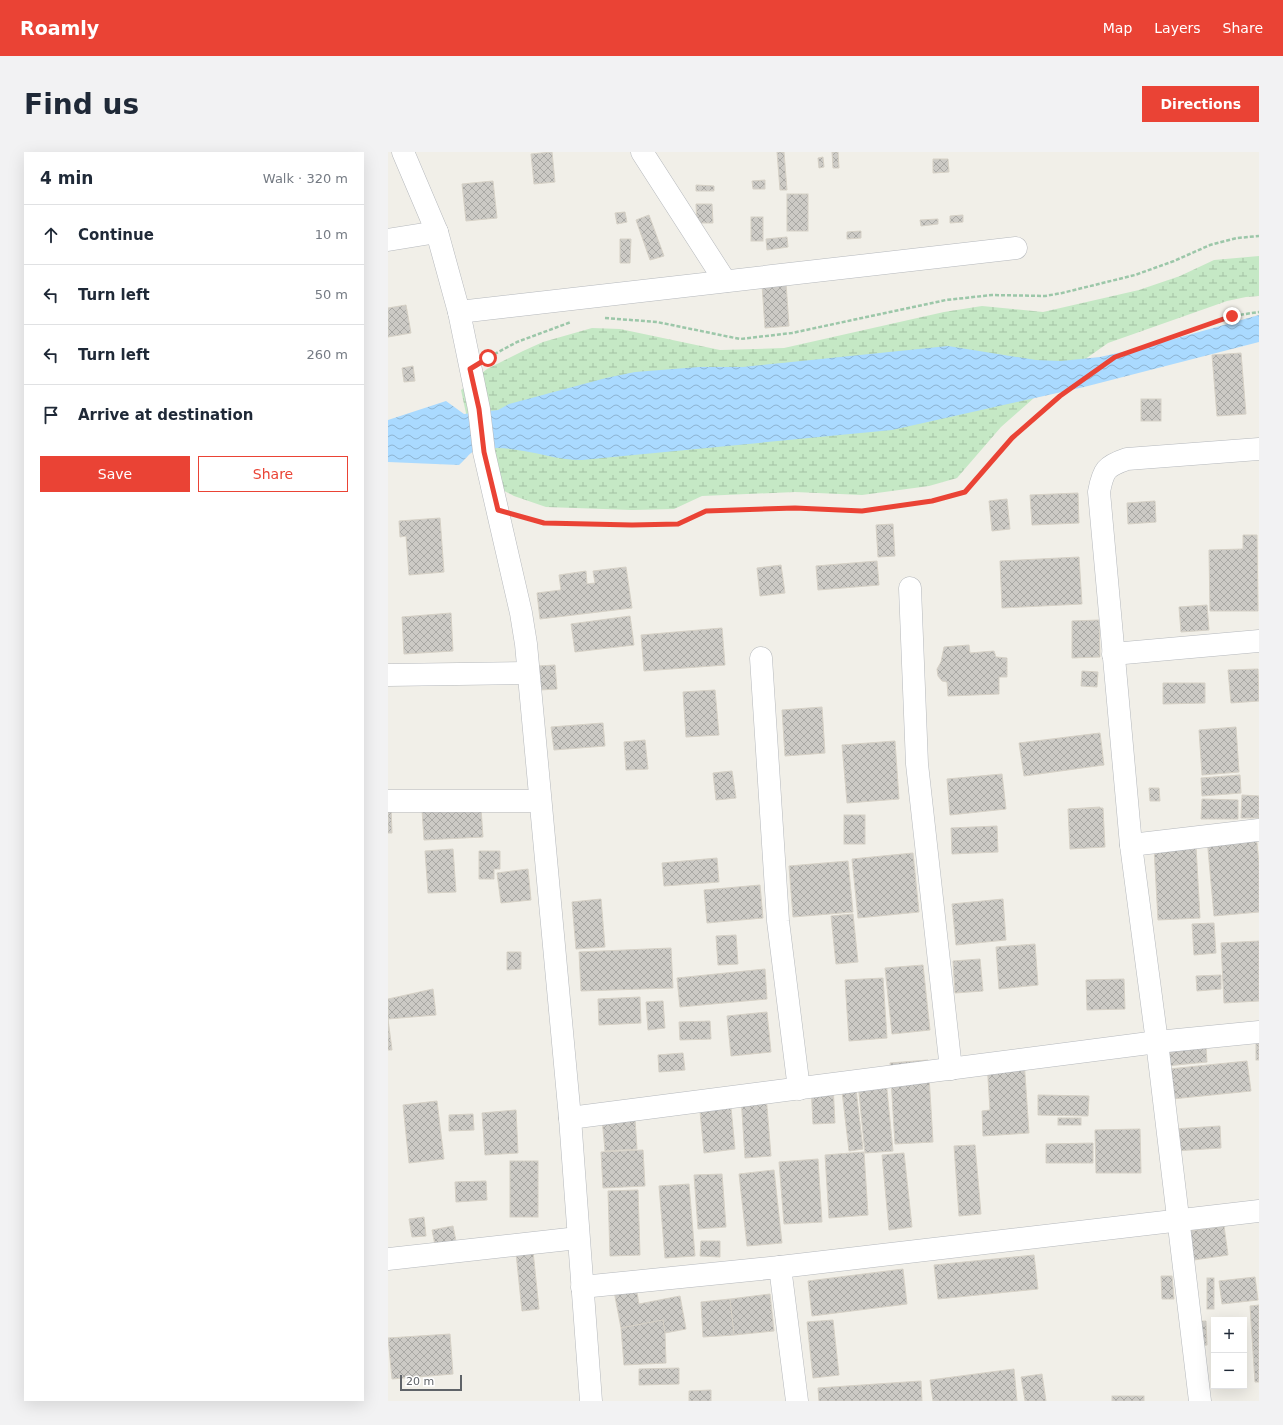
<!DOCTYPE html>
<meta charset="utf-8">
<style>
:root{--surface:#fff;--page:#f2f2f3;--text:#1f2937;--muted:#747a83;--line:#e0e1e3;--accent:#ea4335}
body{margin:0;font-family:"DejaVu Sans",sans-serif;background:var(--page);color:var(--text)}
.controls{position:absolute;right:12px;bottom:12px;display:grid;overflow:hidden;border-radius:0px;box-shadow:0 4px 16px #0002}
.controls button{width:36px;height:36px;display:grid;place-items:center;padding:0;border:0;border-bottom:1px solid var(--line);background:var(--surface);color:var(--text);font:20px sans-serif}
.scale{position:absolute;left:12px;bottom:10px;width:62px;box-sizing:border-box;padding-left:4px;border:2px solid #5f6368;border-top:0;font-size:11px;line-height:14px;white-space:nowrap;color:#5f6368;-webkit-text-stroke:3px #fff;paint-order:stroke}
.stop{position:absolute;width:12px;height:12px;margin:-9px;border:3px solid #ea4335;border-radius:50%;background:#fff}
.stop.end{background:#ea4335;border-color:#fff;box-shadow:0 1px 4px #0008}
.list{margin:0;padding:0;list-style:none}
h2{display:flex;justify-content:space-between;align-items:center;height:52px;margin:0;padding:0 16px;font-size:17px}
h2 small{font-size:13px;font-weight:400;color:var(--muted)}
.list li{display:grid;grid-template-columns:26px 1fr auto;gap:12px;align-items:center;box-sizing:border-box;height:60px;padding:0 16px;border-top:1px solid var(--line)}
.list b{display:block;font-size:15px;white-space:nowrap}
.list em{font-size:13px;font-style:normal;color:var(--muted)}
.actions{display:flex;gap:8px;padding:12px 16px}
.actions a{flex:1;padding:9px 0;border:1px solid var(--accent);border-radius:0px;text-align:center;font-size:14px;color:var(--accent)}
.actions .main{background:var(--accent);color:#fff}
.icon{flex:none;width:22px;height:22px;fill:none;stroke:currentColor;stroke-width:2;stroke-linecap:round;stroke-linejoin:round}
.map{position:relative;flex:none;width:871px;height:1249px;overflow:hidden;border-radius:0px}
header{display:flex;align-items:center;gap:24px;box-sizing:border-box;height:56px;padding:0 20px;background:var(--accent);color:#fff}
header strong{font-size:19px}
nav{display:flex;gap:22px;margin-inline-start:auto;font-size:14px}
.intro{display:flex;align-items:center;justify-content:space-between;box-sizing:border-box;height:96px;padding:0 24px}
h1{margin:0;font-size:28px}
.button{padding:10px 18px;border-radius:0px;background:var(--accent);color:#fff;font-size:14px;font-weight:700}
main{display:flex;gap:24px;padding:0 24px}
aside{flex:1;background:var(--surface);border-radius:0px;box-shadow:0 4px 16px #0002}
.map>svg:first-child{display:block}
.wetland{fill:url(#wetland-marsh)}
.water{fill:url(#water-waves)}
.building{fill:url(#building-cross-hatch);stroke:#d6d1c6}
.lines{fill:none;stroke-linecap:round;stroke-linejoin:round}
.minor-casing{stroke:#b5b8bc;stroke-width:23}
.tertiary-casing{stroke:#b5b8bc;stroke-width:23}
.path{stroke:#9cc7a9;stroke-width:2.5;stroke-dasharray:4 2;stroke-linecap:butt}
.minor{stroke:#fff;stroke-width:22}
.tertiary{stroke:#fff;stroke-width:22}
.route{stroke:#ea4335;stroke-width:5}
</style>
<header>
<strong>Roamly</strong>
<nav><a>Map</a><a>Layers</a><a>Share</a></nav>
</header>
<div class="intro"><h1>Find us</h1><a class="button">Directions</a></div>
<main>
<aside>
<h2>4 min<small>Walk · 320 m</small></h2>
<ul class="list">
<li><svg class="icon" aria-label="ahead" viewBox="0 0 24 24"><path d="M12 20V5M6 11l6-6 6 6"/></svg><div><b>Continue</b></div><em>10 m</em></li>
<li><svg class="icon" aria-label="left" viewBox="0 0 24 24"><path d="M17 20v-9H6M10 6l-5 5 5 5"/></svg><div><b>Turn left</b></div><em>50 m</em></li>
<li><svg class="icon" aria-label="left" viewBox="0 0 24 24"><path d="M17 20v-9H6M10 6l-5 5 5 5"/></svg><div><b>Turn left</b></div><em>260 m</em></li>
<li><svg class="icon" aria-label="arrive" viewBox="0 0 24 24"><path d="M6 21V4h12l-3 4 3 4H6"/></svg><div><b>Arrive at destination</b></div></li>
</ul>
<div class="actions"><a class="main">Save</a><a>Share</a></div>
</aside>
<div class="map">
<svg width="871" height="1249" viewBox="0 0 871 1249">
<defs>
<pattern id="wetland-marsh" width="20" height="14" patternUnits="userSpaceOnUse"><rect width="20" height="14" fill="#c5e8c5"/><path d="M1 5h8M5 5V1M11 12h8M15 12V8" fill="none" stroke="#a3c0a4"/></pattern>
<pattern id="water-waves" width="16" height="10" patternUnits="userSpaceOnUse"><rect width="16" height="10" fill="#aadaff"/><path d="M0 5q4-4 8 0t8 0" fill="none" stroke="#8eb4d2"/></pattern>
<pattern id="building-cross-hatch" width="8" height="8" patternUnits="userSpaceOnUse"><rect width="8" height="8" fill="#cccac5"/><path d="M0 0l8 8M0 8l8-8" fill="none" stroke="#a9a8a4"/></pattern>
</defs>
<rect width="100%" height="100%" fill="#f1efe8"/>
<!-- wetland -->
<polygon class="wetland" points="871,104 871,144 858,145 839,149 720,191 663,231 613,275 569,326 541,334 474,343 407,340 314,344 286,357 244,358 158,355 126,344 92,326 73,238 99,217 135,199 155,190 204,176 232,177 332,198 396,196 556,160 594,154 655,160 751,138 792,124 826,108"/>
<!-- water -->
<path class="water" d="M871,163v27l-175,45 -192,43 -310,30c-35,0 -72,-19 -107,-9 -5,1 -11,10 -16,14l-71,-3v-42l58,-19 18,13 34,-4 11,-6 97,-26 29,-6 64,-5h44l205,-21 88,14 25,1 39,-4 53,-12z"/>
<!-- building -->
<g class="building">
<polygon points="164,0 167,30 146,32 143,2"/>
<polygon points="389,0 396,0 399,38 392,38"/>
<polygon points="444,0 450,0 451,16 445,16"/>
<polygon points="435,5 436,15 431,16 430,6"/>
<polygon points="545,7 560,7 561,20 545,21"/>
<polygon points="377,28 377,37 365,37 364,29"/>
<polygon points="105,29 109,66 78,69 74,32"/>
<polygon points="308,33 326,34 326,39 308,39"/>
<rect x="399" y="42" width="21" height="37"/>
<polygon points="308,52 324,52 325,71 309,71"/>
<polygon points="237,60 239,70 229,72 227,61"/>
<polygon points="261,63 276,104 262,108 248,68"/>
<polygon points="575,63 575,70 562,71 562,64"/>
<rect x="363" y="65" width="12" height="24"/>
<polygon points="550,67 550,72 533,74 532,68"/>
<polygon points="473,79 473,86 459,87 459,80"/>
<polygon points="399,85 400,95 379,98 378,87"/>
<polygon points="232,87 243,87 242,111 232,111"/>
<polygon points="398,131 401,174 377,176 374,133"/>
<polygon points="18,153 23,181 0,185 0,156"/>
<polygon points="853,201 858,262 829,264 824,203"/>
<polygon points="25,214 27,229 16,230 14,216"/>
<rect x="753" y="247" width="20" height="22"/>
<polygon points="690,341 691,371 644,373 642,343"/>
<polygon points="619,347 622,377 604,379 601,349"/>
<polygon points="767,349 768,370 740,372 739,351"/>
<polygon points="52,366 56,420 21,423 18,384 12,385 11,369"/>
<polygon points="505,372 507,404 490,405 488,373"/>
<polygon points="855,383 869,383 870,459 822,459 821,398 855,397"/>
<polygon points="691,405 694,452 614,456 612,409"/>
<polygon points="489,409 491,433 430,438 428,414"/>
<polygon points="393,413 397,441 372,444 369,416"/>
<polygon points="238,415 244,456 152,467 149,441 173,438 171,423 198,419 199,432 207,431 205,419"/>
<polygon points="819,453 821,478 793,480 791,455"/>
<polygon points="63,461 65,499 16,502 14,465"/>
<polygon points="242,464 246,493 187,500 183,472"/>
<polygon points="711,468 712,505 684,506 684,469"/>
<polygon points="334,476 337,513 256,519 253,483"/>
<polygon points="581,493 582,501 606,499 608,505 619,506 619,525 611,525 611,542 560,544 559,530 554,529 550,524 549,517 553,510 556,495"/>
<polygon points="167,513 169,537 152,538 150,514"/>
<polygon points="870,517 871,549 843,551 840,518"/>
<polygon points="694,519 710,520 709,535 693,534"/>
<polygon points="775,531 817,531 817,551 775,552"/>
<polygon points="327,538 331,583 298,585 295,540"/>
<polygon points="434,555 437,601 397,604 394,558"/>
<polygon points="215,571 217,594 166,598 163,575"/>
<polygon points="848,575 851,620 814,623 811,578"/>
<polygon points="712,581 716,613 636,624 631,591"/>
<polygon points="257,588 260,617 238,618 236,590"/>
<polygon points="507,589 511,647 459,651 454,593"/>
<polygon points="344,619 348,646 328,648 325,621"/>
<polygon points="614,622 618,657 562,663 559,627"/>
<polygon points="852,623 853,641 814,644 813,626"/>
<polygon points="761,636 771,636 772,649 762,649"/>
<polygon points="854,643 871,644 871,666 853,666"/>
<polygon points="814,647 850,648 850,667 813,667"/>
<polygon points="0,655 3,655 4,681 0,681"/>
<polygon points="712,655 714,692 683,694 681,657"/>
<polygon points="93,656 95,685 36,688 34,658"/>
<polygon points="715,656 717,695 682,697 680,657"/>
<rect x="456" y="663" width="21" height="29"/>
<polygon points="609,674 610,700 564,702 563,676"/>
<polygon points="868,682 871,711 871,760 826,764 819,686"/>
<polygon points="808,694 812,766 770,768 766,696"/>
<polygon points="65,697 68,740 40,741 37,699"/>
<polygon points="91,699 112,699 112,717 106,717 106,727 91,727"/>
<polygon points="525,701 531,760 470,766 464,707"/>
<polygon points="329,706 331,730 276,734 274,711"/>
<polygon points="460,709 465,760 405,765 401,714"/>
<polygon points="140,717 143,748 113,751 109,721"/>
<polygon points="372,733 375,766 319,771 316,738"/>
<polygon points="213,747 217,795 188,797 184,750"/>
<polygon points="615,747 618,788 568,793 564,752"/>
<polygon points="465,762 470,810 448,812 443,764"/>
<polygon points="826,771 828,801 806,803 804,772"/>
<polygon points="348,783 350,812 330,813 328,784"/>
<polygon points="871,789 871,849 836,851 833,791"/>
<polygon points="647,792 650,833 611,837 608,795"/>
<polygon points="283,796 285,836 193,839 191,800"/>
<polygon points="119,800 133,800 133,817 119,818"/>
<polygon points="592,807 595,839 567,841 565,809"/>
<polygon points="535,813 542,878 504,882 497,816"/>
<polygon points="377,817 379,847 292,855 289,826"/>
<polygon points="833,823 833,837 809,839 808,824"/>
<polygon points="495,826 499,886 461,889 457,828"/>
<polygon points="736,827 737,857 699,858 698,828"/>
<polygon points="45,837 48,863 0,867 4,898 0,898 0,847"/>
<polygon points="252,845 253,871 211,873 210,847"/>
<polygon points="275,849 277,876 260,878 258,850"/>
<polygon points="379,860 383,900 343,904 339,864"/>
<polygon points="322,869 323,887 292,888 291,870"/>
<rect x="868" y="881" width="3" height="27"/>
<polygon points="818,895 819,910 778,914 776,900"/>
<polygon points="295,901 297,918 271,920 270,903"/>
<polygon points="540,908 545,990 507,992 502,911"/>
<polygon points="636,908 641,981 595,984 594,959 602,958 599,910"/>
<polygon points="859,909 863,939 784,947 781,917"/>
<polygon points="497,918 505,999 477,1001 469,921"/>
<polygon points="467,929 475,997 461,999 453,931"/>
<polygon points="445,933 447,971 425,972 423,934"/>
<polygon points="378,943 383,1004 357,1006 353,945"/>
<polygon points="650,943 701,944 700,964 650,963"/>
<polygon points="342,946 347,997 316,1001 311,949"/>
<polygon points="49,949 56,1007 21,1011 15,953"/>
<polygon points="246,952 249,997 217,999 213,956"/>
<polygon points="128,958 130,1001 97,1003 94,961"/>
<polygon points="85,962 86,978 61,979 61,963"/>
<rect x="670" y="966" width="23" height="7"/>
<polygon points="832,974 833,996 786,999 785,977"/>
<polygon points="752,977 753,1021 708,1021 707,978"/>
<polygon points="705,991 705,1011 658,1011 658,992"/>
<polygon points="587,993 593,1062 571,1064 566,994"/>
<polygon points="255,998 257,1034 215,1036 213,1000"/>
<polygon points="476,1000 480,1063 441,1066 437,1003"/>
<polygon points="516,1001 524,1075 501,1078 494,1003"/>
<polygon points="430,1007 434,1070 396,1072 391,1010"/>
<rect x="122" y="1009" width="28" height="56"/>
<polygon points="386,1018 394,1091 359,1094 351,1022"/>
<polygon points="334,1022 338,1075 310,1077 306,1023"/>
<polygon points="98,1029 99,1048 68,1050 67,1030"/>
<polygon points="301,1032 307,1104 277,1106 271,1034"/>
<polygon points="250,1038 252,1103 222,1104 220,1039"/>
<polygon points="36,1065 38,1084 24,1085 21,1067"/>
<polygon points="65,1074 68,1089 47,1093 44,1078"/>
<polygon points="836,1074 840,1103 806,1108 802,1079"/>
<polygon points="313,1089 332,1089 332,1105 312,1104"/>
<polygon points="145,1099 151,1157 134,1159 128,1101"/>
<polygon points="646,1103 650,1137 550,1147 546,1113"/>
<polygon points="515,1117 519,1152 424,1164 420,1129"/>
<polygon points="773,1124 784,1124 786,1147 774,1147"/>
<polygon points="867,1125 870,1148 834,1152 831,1129"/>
<rect x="819" y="1126" width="7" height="31"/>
<polygon points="248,1135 251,1152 292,1144 298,1177 277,1181 275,1168 233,1176 226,1139"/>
<polygon points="382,1142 386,1179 346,1183 342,1147"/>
<polygon points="342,1147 346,1183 315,1185 313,1150"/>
<polygon points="871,1153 871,1230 867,1230 862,1154"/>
<polygon points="275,1168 277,1181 278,1211 236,1213 233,1176"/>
<polygon points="445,1168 451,1223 425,1226 419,1170"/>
<polygon points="810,1169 818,1169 819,1193 812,1194"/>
<polygon points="62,1182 65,1222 4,1227 0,1186"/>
<polygon points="291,1216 291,1232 251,1233 251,1217"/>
<polygon points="626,1217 629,1249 545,1249 542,1228"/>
<polygon points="654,1222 658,1249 637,1249 633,1225"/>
<polygon points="533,1229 534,1249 431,1249 430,1236"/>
<polygon points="323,1238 323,1249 301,1249 301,1239"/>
<rect x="724" y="1244" width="32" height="5"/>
</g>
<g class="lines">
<defs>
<g id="minor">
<polyline points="254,0 337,129"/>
<polyline points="0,88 49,80"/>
<polyline points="71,160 628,96"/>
<polyline points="522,436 529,612 563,917"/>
<polyline points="725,502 871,489"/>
<polyline points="373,506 390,769 411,937"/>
<polyline points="0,649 151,649"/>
<polyline points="743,693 871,678"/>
<polyline points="182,966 769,890 871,880"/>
<polyline points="0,1107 190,1086"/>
<polyline points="392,1115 409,1249"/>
<polyline points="194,1135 392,1115 871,1059"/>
<path d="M812,1249l-43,-359 -26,-197 -32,-353c4,-22 7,-26 28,-33l132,-10"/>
</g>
<g id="tertiary">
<polyline points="15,0 49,80 71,160 91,257 96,300 133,461 138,492 182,966 203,1249"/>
<polyline points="0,523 140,521"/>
</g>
</defs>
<!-- minor casing -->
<use href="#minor" class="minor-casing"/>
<!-- tertiary casing -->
<use href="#tertiary" class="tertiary-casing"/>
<!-- path -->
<g class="path">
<polyline points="217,166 269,170 352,187 404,181 558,148 604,143 657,144 674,141 747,123 786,109 822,93 849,86 871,84"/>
<polyline points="101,205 129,190 183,170"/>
<polyline points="132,364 156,371 244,373 290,372 318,359 407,356 474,359 544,349 577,340 623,286 672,243 727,205 844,164 871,160"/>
</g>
<!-- minor -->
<use href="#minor" class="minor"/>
<!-- tertiary -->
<use href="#tertiary" class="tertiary"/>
</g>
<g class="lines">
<!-- route -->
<polyline class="route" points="100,206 82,217 91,257 96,300 110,358 156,371 244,373 290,372 318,359 407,356 474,359 544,349 577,340 624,286 672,244 727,205 844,164"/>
</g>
</svg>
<div class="controls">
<button>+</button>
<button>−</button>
</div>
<div class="scale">20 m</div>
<div class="stop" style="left:100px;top:206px"></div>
<div class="stop end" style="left:844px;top:164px"></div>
</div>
</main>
